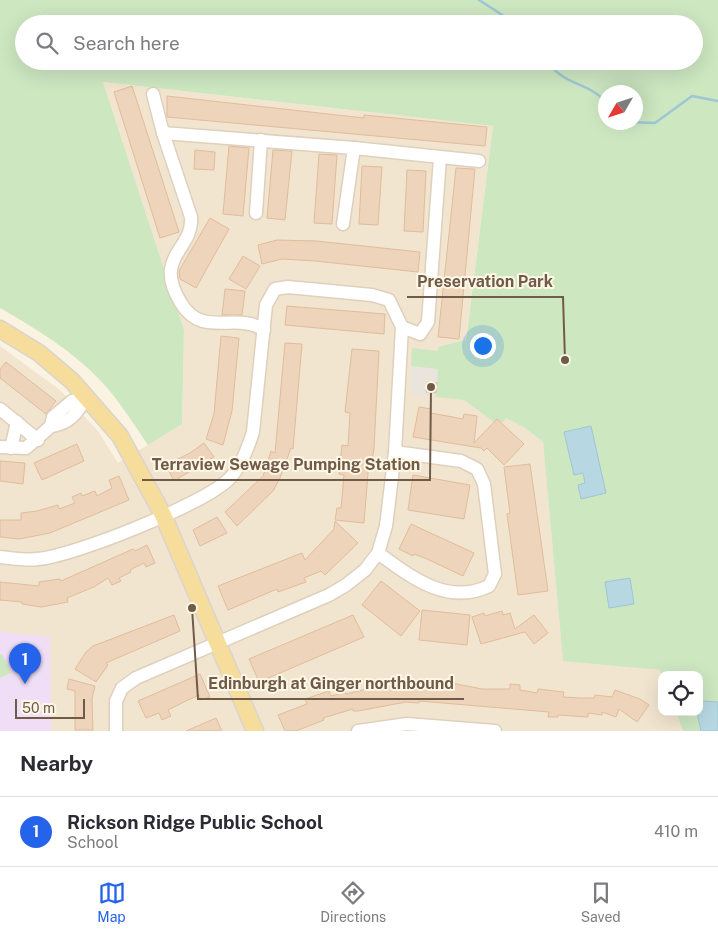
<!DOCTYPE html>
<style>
:root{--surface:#fff;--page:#f7f7f7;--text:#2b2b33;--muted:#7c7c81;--line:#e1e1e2;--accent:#2563eb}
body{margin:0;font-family:"Public Sans",sans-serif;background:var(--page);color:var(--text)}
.controls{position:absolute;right:15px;bottom:15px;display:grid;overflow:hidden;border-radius:10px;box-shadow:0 5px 20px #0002}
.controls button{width:45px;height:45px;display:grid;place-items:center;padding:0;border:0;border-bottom:1px solid var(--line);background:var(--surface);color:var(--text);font:25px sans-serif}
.compass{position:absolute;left:598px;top:85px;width:45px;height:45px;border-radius:50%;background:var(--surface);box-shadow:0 5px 20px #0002;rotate:231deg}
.scale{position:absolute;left:15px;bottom:12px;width:70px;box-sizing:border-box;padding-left:5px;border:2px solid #705b49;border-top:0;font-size:14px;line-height:18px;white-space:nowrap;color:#705b49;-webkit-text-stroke:4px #fef7e6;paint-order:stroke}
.you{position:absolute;left:482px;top:345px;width:18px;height:18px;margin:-12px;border:4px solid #fff;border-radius:50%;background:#1a73e8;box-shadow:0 0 0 8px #1a73e833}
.badge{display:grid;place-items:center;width:32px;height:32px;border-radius:50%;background:var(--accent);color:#fff;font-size:16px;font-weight:700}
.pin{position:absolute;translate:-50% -41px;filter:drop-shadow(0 1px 2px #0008)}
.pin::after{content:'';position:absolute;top:26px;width:18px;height:15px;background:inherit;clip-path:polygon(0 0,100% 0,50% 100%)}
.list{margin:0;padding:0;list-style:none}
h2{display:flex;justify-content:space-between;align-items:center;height:65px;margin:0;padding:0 20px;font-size:21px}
h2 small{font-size:16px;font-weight:400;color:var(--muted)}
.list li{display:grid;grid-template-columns:32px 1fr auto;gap:15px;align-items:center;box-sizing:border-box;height:70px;padding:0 20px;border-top:1px solid var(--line)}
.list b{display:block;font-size:19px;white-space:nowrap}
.list p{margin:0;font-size:16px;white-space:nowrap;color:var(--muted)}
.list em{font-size:16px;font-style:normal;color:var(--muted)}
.icon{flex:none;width:28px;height:28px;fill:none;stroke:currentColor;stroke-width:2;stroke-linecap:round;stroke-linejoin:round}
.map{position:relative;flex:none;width:718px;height:731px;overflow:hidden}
.search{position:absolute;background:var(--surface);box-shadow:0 5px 20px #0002;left:15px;right:15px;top:15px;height:55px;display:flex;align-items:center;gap:12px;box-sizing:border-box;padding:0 18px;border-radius:28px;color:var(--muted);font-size:19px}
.sheet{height:135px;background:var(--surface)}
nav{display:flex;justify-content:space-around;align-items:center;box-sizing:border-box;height:70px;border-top:1px solid var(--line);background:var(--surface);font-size:14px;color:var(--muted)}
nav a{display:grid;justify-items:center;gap:2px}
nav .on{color:var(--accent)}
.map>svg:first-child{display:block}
.residential{fill:#f2e5d0}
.industrial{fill:#e9e4dc}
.education{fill:#f0def7}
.green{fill:#cde7c1;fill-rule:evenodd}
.water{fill:#b7d8e3;stroke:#9ec6d4}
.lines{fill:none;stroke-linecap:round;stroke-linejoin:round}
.stream{stroke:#9ec6d4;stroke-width:2.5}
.building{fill:#eed4ba;stroke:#e0bc9b}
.minor-casing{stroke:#ded0bd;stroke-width:15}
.major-casing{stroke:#dad4d0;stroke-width:19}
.minor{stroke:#fff;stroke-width:12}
.major{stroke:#f6dd9c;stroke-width:16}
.leader{fill:none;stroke:#705b49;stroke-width:2}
.callout-dot{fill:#705b49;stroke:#fef7e6;stroke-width:2}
.callout-label{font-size:16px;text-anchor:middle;font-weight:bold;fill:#705b49;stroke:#fef7e6;stroke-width:4;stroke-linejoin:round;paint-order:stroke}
</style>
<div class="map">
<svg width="718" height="731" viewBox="0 0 718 731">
<rect width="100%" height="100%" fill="#fbf3e1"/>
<!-- residential -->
<polygon class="residential" points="103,82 493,126 464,353 477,402 525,428 543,442 563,660 661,670 662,712 676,712 683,731 0,731 0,346 60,390 98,431 118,463 182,424 184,330"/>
<!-- industrial -->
<polygon class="industrial" points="411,366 438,368 436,397 410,394"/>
<!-- education -->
<polygon class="education" points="0,632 50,637 51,731 0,731"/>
<!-- green -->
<g class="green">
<path d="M0,0h718v731h-35l-7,-19h23v-37h-37l-2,-5 -97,-9 -20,-219 -18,-14 -19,-10 -3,4h-9l-30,-22 -28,-3 2,-28 -27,-3 1,-18 26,3v-4l28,-7 27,-214 -390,-44 81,248 -2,94 -34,21c-15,-22 -30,-46 -48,-65 -29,-30 -65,-52 -100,-72zM24,24h670v37h-670zM606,92h30v30h-30z"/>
<polygon points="2,654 11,673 0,678 0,655"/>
</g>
<!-- water -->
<g class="water">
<polygon points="591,426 606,493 581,499 578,485 585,483 583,473 574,475 564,432"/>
<polygon points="630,578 634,604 609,608 605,582"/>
<polygon points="702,701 718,702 718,731 701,731 697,712 699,712 699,705"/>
</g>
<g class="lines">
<!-- stream -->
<g class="stream">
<polyline points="479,0 516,24"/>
<path d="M548,61c12,23 42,22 58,41"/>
<polyline points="627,122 655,123 692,96 718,101"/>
</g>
</g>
<!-- building -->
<g class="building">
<polygon points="132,86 179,232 160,238 114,92"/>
<polygon points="167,96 364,118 364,115 487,127 485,146 167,117"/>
<polygon points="229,146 249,148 243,216 223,214"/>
<polygon points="195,150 215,152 214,170 194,169"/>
<polygon points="273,150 292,151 285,220 267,218"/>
<polygon points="319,154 337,155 332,224 314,223"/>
<polygon points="362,166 382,167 378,225 359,224"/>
<polygon points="456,168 475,169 459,339 438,337"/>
<polygon points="407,170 426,171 423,232 404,231"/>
<polygon points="210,218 229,229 196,288 180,279 179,271"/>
<polygon points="277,240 316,241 420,252 418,272 315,261 282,259 262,264 258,245"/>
<polygon points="243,256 260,266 246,289 229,279"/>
<polygon points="225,289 245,291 242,315 222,315"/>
<polygon points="287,306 385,314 384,334 285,325"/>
<polygon points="221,336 239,338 232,411 223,445 206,439 214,414"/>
<polygon points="285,343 302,344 293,449 291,448 280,478 273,491 237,526 225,512 263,476 271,451 275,453"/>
<polygon points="352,349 379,351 374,448 372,461 369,461 364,523 335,520 337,508 341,508 344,475 339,474 342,445 348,446 350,413 345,412"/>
<polygon points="6,362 56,401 46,414 0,378 0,369"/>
<polygon points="427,382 437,383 436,393 426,392"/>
<polygon points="419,407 431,409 430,413 453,417 463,419 464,414 477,416 474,443 497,419 524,444 504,465 487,448 484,451 481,448 413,437"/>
<polygon points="204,443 214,457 174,481 166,465 190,453"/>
<polygon points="77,444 84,461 42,480 34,463"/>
<polygon points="0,461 25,463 23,484 0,481"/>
<polygon points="530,464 548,591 518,595 507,514 510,513 504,467"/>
<polygon points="413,475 470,485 464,519 408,510"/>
<polygon points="119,476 129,500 50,533 19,539 0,537 0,520 21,520 21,513 37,511 58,505 59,509 75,503 72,497 81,493 82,496 95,491 97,496 112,488 109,480"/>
<polygon points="217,517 227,533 200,546 193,530"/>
<polygon points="335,521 358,543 325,575 321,571 304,578 306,582 278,592 277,589 228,610 218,586 302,553 305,560 334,529"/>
<polygon points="411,524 474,553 463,576 427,559 414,554 413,556 399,549"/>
<polygon points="147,545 155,563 146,567 144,563 130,570 131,572 119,578 121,581 112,585 108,578 94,587 67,598 68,602 41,607 22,604 22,602 0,600 0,582 39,586 39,582 60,579 61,581 133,549 135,551"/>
<polygon points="381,581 420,611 401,636 362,605"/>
<polygon points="422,610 470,615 467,645 419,640"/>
<polygon points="502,611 503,615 510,613 515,629 534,615 548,633 534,644 525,632 481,644 472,617 484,613 485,616"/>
<polygon points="174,615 180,631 106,663 108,665 96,682 75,669 86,652 93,646"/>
<polygon points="353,615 364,637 259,682 249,659"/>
<polygon points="200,674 210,697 201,700 199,695 186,701 168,710 171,716 162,720 159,713 146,718 138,701"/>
<polygon points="69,679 95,686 92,699 93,730 75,730 75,691 67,689"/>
<polygon points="441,681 482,689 510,689 510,684 520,685 520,690 537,693 538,689 564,692 563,697 580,698 594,698 595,695 612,697 615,690 640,699 649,705 637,722 619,709 616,717 602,712 602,715 588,713 588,717 558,715 558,717 548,717 549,712 419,701 419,703 406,702 358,711 353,711 353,709 323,718 324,720 296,731 285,731 278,715 307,704 305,699 329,691 331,696 345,692 346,694 379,686 425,685 425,683 441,684"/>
<polygon points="216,718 222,731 186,731"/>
</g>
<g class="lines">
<defs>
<g id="minor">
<path d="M153,94l10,39 28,84c3,33 -39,39 -10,86 21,36 56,8 83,27"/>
<polyline points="163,133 354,148 479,161"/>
<polyline points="256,213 261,140"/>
<polyline points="343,224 354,148"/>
<polyline points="402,327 420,334 428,322 440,158"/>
<polyline points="0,409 38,440"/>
<path d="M51,426c19,-2 27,-14 36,-30"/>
<polyline points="0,447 26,448 51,426 53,417 72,401 87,396"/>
<polyline points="11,448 17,422"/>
<path d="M378,553c33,24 69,53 111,33l6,-12 -11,-90 -7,-15 -16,-8 -66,-9"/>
<path d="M0,557c12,1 26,4 38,2 36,-3 166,-55 191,-80 12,-12 19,-31 24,-47l13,-127 9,-16 13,-2 84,8 17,5 13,27 -7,125 -9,74 -8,27 -13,17 -19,15 -17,10 -193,83 -14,10 -6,13v30"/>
<polyline points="358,731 407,724 495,731"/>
</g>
<polyline id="major" points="0,329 39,353 72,381 120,436 163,515 255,731"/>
</defs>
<!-- minor casing -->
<use href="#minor" class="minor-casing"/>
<!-- major casing -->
<use href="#major" class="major-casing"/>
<!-- minor -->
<use href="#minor" class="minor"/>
<!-- major -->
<use href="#major" class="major"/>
</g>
<!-- callouts -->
<path class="leader" d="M565 360L563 297H407M431 387L430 480H142M192 608L198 699H464"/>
<g class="callout-dot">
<circle cx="565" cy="360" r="5"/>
<circle cx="431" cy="387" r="5"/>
<circle cx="192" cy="608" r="5"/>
</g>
<g class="callout-label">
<text x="485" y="287">Preservation Park</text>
<text x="286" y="470">Terraview Sewage Pumping Station</text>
<text x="331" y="689">Edinburgh at Ginger northbound</text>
</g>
</svg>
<div class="controls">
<button><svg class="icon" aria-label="locate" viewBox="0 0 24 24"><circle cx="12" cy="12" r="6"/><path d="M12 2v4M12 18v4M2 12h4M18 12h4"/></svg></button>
</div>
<svg class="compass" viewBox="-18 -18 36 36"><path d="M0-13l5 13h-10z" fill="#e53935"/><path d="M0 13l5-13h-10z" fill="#7c7c81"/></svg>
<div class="scale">50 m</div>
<div class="you"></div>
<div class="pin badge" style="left:25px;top:684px">1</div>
<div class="search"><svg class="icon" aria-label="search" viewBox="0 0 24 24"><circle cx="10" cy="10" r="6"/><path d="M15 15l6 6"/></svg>Search here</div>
</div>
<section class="sheet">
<h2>Nearby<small></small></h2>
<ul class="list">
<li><span class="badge">1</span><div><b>Rickson Ridge Public School</b><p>School</p></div><em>410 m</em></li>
</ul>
</section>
<nav>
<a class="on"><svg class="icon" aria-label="map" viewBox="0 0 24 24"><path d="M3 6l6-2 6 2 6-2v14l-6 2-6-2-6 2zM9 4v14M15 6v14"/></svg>Map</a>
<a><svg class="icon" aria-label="directions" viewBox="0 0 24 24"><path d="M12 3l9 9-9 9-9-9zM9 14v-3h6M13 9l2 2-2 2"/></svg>Directions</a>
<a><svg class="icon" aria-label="saved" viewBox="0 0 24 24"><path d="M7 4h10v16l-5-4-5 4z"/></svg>Saved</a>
</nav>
